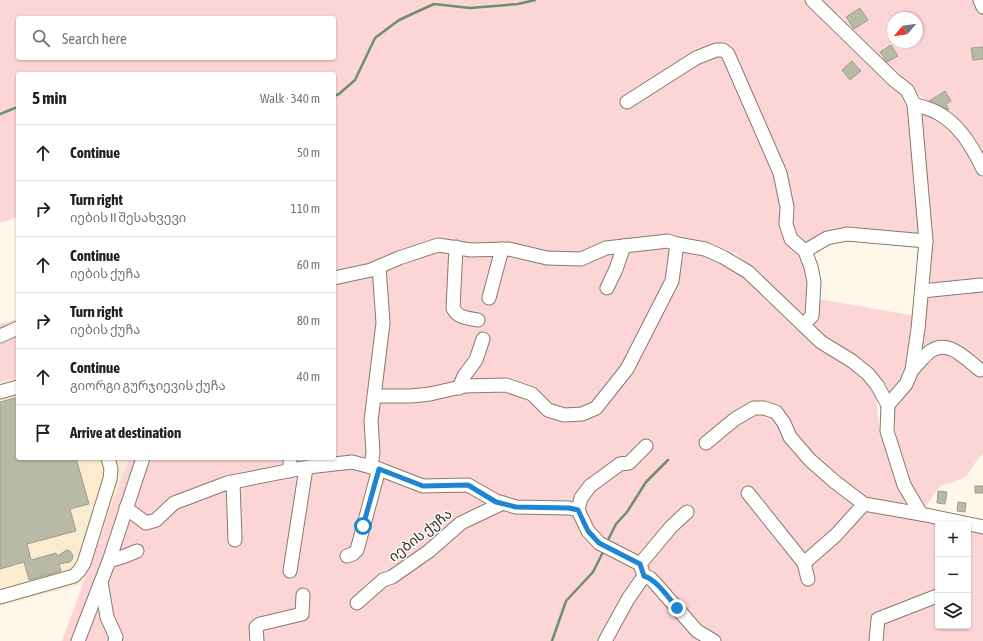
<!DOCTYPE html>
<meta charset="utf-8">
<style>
:root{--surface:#fff;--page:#f2f2f2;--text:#202124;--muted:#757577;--line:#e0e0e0}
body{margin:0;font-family:"Asap Condensed","Noto Sans Georgian",sans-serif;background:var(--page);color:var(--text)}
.controls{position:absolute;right:12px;bottom:12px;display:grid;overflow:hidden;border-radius:4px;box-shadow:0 1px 3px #0004}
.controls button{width:36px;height:36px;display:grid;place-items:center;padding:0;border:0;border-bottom:1px solid var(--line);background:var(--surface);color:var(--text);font:20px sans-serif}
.compass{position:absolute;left:887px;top:12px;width:36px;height:36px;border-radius:50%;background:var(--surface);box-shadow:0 1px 3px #0004;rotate:241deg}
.stop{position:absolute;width:12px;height:12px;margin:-9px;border:3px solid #2085d0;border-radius:50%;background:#fff}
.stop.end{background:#2085d0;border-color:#fff;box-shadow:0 1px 4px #0008}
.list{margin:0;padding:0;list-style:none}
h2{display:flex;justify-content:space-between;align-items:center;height:52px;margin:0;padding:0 16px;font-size:17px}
h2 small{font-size:13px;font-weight:400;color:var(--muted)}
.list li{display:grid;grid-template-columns:26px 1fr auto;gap:12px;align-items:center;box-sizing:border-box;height:56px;padding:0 16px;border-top:1px solid var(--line)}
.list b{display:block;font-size:15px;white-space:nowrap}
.list p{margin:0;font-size:13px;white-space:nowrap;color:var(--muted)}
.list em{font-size:13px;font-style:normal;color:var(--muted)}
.icon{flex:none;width:22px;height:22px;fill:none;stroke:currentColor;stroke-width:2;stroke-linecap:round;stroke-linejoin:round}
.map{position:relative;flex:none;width:983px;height:641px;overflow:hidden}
.search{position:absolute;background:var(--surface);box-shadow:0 1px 3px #0004;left:16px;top:16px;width:320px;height:44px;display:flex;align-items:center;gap:10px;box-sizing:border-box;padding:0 14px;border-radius:4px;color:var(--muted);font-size:15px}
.panel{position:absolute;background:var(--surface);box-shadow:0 1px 3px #0004;left:16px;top:72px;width:320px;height:388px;border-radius:4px}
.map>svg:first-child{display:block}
.built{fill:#fbebcf}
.green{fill:#fcd5d6;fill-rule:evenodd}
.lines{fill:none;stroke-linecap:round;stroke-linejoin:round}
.stream{stroke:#6e8f6e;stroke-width:2.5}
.building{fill:#b7bba5;stroke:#9c9f8a}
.minor-casing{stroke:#867c69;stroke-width:15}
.minor{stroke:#fff;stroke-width:13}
.route{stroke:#2085d0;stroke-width:5}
.labels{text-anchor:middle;stroke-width:3;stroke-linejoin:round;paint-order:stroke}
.street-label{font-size:14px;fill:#302c24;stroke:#fff}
</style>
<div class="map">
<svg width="983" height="641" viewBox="0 0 983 641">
<rect width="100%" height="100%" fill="#fef7ea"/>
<!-- built -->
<polygon class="built" points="18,378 18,458 129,458 83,584 0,606 0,382"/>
<!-- green -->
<g class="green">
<path d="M0,0h808l98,96 5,12 3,16 8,114 -76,-7 -20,4 -17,10 -11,-3 -5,-8 -3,-11v-16l-8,-33 -12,-31 -43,-97 -12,1 -25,11 5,3 23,-8 5,1 5,7 21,50 13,26 17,46 6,28 -3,13 6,13 14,18 5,11 4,18 -4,29 -4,6 -68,-66 -23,-9 -18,1 -24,-8 -71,9 -21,10 -17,-1 -47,-8h-32l-43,-5 -43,13 -25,13 -37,7v-201h-316v143l-18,6zM18,18h316v40h-316z"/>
<path d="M817,0h161l5,12v442c-7,5 -10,14 -16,21 -7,6 -18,8 -27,11l-14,20 -6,-6 -9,-16 -12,-35 -7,-34 8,-16 25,-112 -7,-174 9,-1 -3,-13 -23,-18 -58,-56 2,-4 -7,-8 -7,2zM893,18h24v24h-24z"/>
<path d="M666,244l18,5 20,3 35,19 18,19 24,17 37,37 22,13 22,15 8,8 5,8 5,47 25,65 -2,4 -8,2 -34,-7 -34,-27 -29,-30 -16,-28 -9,-6 -3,4 5,3 7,9 10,19 27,30 38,32c-2,14 -37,41 -49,51l-7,-1 -52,-65 -3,4 55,69 2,10 6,-2 -3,-8 61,-56 72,15 -1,2v102h30v-100l15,4v111h-104l1,-21 31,-11 -2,-5 -33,13 -2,24h-154l-22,-13 -32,-36 -6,-11 -18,-19 -42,-23 -11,-12 -7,-18 -9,-5 -22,1 -29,-1 -18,-3 -35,-18h-44l-44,-16 -5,-5 -1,-30 3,-45 8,-67 -4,-33 1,-18 53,-21 37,5h34l40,8 36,1 25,-11z"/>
<polygon points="377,270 380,325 371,452 366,456 360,458 237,478 148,519 129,506 147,458 334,458 334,281"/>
<polygon points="818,299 916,316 910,366 897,391 888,394 873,370 860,359 832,344 811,326"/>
<polygon points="18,319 18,378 0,382 0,324"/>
<polygon points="129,458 140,458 122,507 144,526 174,505 227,486 353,464 474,492 487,502 486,507 459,528 505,507 575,513 587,533 637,566 641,577 598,639 599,641 62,641"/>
<polygon points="644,584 648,584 708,641 607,641"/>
</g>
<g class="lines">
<!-- stream -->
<g class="stream">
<polyline points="334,96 339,94 355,80 375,38 399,20 434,4 470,8 518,4 535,0"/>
<polyline points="0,114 15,108 18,108"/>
<polyline points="608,540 616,524 627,512 646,482 668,460"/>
<polyline points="552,641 566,601 593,572 603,552"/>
</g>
</g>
<!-- building -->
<g class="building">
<polygon points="860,8 868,20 854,29 846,17"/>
<polygon points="891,45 898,56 887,62 880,52"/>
<polygon points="983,47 983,59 973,60 971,48"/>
<polygon points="852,61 861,71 850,80 842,70"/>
<polygon points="945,91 951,101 946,104 949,110 929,101"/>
<polygon points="18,397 18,458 76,458 89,504 70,509 76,531 27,544 31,560 56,553 57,556 67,550 70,551 73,555 72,560 70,562 59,564 61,571 29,580 24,562 0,569 0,402"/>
<rect x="975" y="486" width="8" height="7"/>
<polygon points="938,491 947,492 945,504 937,503"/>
<polygon points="958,502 966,503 965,512 957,511"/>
</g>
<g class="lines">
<defs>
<g id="minor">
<polyline points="812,0 894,80 907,90 914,104 926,241 918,329 912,370 906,384 888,405 887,431 904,485 921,514"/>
<polyline points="980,0 983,7"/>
<polyline points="627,102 696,58 716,50 723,50 728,54 780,173 787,207 786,224 791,239 805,251 811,267 814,282 812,316 803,325"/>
<path d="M914,104c8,3 17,5 24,9 22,12 35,35 45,56"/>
<path d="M456,247l-3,61c4,10 16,10 25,12"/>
<polyline points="805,251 827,238 847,234 926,241"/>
<polyline points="334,278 371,270 399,258 438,245 471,250 509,249 547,258 581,259 606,248 668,241 677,244 705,249 723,257 748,272 821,342 852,361 868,374 877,385 888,405"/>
<polyline points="607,288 616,269 624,246"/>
<polyline points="922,291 981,285"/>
<polyline points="489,298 502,249"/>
<polyline points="0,336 18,328"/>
<path d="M912,370c5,-5 10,-11 15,-16 19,-18 38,4 53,16"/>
<polyline points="459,388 464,376 476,360 483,339"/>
<polyline points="0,392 18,387"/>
<polyline points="374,396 411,396 430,394 465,386 506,385 532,394 548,410 564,415 582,414 596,408 627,369 672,281 677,244"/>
<polyline points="706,443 735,419 754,408 764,408 776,412 784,423 790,437 810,460 835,482 864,504 921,514 983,527"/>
<polyline points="290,458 290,471"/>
<polyline points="371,467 373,452 371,421 383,323 379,267"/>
<polyline points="233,482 235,540"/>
<polyline points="748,493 804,563 836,535 864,504"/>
<polyline points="126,508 146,523 156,520 174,503 227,483 308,467 352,462 379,469 423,486 468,485 496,501 516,507 569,508 578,510 588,531 599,543 640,564 644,576"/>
<polyline points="578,510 581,498 590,486 620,464 629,463 646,446"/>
<polyline points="347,556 353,554 357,550 379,469"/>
<polyline points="109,561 125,556 137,551"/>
<polyline points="804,563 808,579"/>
<polyline points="640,564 671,527 687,512"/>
<polyline points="290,571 306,468"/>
<polyline points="644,576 650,578 654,582 697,631 714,641"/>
<polyline points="101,582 107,617 116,637 115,641"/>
<polyline points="0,597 74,576 79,571 84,563 110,479 111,469 108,458"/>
<polyline points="357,603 383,580 392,577 429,551 461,523 503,503"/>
<polyline points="78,641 109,561 143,458"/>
<polyline points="257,641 256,627 260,624 302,614 303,595"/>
<polyline points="605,641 628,599 644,576"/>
<polyline points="876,641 878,619 937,596"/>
</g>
</defs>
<!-- minor casing -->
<use href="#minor" class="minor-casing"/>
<!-- minor -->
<use href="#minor" class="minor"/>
</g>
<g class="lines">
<!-- route -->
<path class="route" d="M363,526l16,-57 44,17 45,-1 28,17 20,5 53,1 9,2 10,21 11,12 41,21 4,12c13,4 24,21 33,32"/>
</g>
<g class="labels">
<!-- street labels -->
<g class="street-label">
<text transform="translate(420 535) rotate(-38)" y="5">იების ქუჩა</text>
</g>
</g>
</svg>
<div class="controls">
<button>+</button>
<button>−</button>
<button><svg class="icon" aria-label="layers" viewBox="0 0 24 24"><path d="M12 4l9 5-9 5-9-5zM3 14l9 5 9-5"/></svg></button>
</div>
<svg class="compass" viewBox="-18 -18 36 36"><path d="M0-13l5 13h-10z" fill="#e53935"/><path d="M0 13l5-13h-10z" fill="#757577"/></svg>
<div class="stop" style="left:363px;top:526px"></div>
<div class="stop end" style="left:677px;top:608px"></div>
<div class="search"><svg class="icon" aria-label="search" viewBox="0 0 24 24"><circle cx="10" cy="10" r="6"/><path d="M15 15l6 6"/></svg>Search here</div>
<section class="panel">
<h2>5 min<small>Walk · 340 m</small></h2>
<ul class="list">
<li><svg class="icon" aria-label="ahead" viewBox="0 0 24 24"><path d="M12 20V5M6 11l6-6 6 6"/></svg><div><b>Continue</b></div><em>50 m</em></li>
<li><svg class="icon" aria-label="right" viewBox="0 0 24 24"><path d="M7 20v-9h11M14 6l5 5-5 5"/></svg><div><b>Turn right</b><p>იების II შესახვევი</p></div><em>110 m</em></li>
<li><svg class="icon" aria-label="ahead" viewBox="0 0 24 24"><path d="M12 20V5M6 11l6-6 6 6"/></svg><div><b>Continue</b><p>იების ქუჩა</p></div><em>60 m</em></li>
<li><svg class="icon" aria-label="right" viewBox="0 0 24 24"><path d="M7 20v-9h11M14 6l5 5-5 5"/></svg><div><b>Turn right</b><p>იების ქუჩა</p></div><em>80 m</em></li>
<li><svg class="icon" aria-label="ahead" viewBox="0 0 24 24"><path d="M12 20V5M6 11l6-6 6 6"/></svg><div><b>Continue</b><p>გიორგი გურჯიევის ქუჩა</p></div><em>40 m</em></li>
<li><svg class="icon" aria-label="arrive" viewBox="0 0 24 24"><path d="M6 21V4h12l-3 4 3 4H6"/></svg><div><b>Arrive at destination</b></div></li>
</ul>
</section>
</div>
